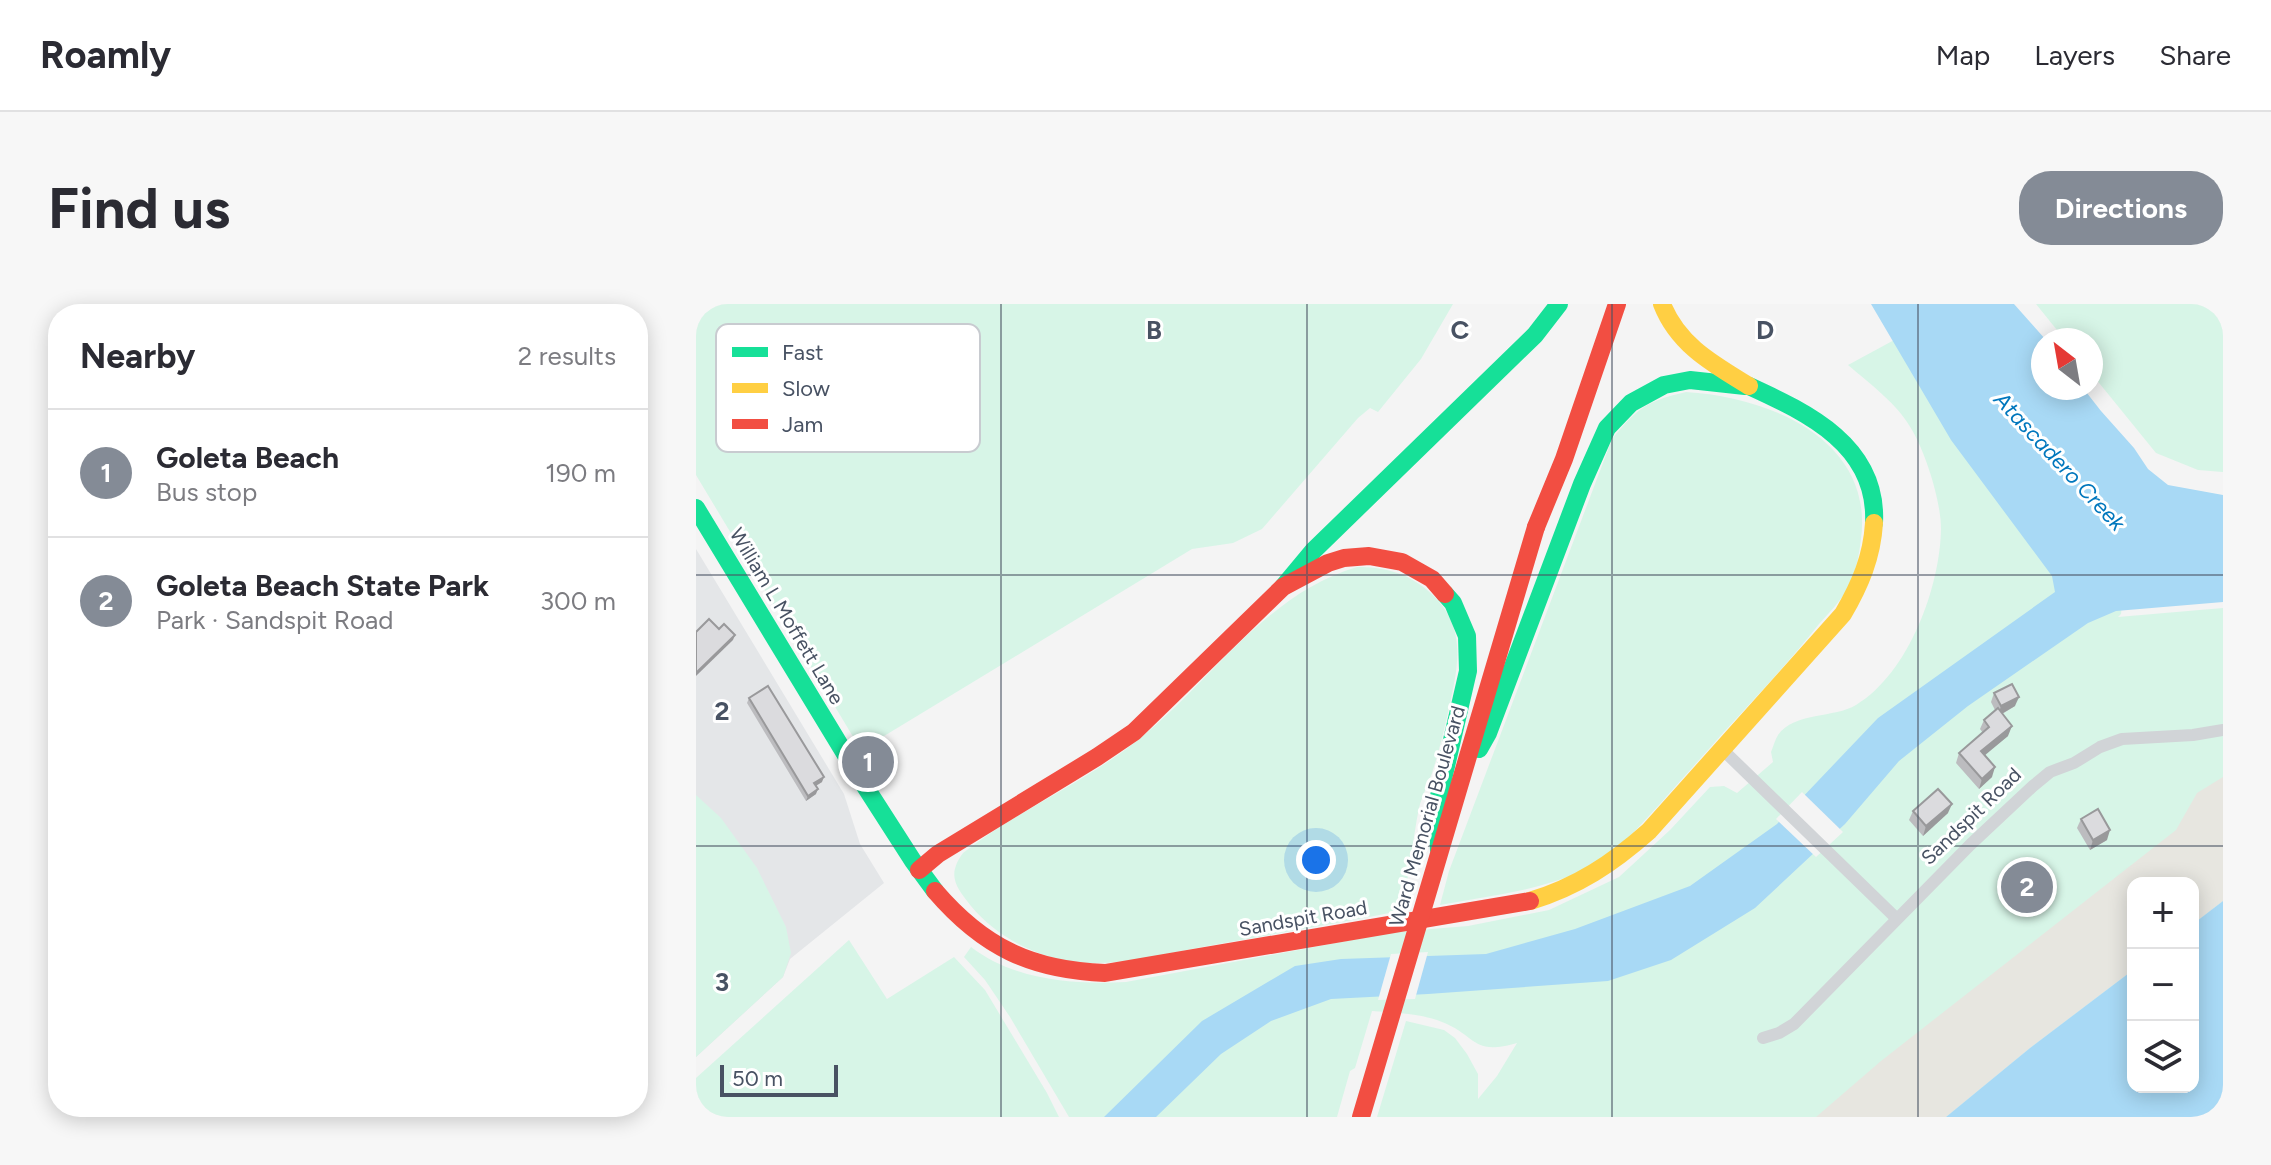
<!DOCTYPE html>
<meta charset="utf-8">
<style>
:root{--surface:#fff;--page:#f7f7f7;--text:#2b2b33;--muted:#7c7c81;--line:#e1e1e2;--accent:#848b96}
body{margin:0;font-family:Figtree,sans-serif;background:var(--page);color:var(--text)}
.controls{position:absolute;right:24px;bottom:24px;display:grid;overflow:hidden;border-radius:16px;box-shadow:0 4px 20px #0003}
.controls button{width:72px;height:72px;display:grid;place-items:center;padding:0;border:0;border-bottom:2px solid var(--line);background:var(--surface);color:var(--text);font:40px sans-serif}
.compass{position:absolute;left:1335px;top:24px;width:72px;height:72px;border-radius:50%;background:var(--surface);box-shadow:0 4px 20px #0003;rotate:329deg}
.scale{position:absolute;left:24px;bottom:20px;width:118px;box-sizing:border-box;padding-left:8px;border:4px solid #485263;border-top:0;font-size:22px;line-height:28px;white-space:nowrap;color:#485263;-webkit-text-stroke:6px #fff;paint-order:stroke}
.you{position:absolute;left:620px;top:556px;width:28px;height:28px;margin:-20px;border:6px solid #fff;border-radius:50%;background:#1a73e8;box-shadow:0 0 0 12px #1a73e833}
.badge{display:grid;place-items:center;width:52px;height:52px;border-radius:50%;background:var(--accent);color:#fff;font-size:26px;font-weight:700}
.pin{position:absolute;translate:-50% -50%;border:4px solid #fff;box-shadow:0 2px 8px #0006}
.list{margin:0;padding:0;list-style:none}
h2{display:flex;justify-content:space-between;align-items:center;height:104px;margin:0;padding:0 32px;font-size:34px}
h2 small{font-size:26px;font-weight:400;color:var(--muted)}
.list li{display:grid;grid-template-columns:52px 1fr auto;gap:24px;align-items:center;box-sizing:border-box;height:128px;padding:0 32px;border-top:2px solid var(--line)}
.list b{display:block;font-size:30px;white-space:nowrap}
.list p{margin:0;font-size:26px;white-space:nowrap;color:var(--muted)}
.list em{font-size:26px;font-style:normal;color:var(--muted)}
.icon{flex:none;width:44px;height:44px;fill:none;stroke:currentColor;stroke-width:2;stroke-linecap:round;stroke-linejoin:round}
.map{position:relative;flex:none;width:1527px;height:813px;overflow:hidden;border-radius:32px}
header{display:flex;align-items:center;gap:48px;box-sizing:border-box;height:112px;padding:0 40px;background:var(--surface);border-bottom:2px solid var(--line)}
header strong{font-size:38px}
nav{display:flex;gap:44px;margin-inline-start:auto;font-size:28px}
.intro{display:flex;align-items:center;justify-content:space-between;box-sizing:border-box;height:192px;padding:0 48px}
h1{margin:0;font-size:56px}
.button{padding:20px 36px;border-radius:32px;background:var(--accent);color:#fff;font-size:28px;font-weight:700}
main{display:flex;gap:48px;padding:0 48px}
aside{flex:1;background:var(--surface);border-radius:32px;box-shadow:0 4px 20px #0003}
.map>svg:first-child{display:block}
.airport{fill:#e4e6e8}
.green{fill:#d7f5e7}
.sand{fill:#e7e6e0}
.water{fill:#a8d9f5}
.pier{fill:#f4f4f4}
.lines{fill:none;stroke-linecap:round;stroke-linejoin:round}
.street{stroke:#d1d4d7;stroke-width:12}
.fast{stroke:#16e098;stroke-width:18}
.slow{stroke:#ffcf43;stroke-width:18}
.jam{stroke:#f24e42;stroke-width:18}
.wall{fill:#bcbcbf}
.shaded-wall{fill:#99999b}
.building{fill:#dbdbde;stroke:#99999b;stroke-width:2}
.grid{fill:none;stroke:#485263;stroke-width:2;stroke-opacity:0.55}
.labels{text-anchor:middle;stroke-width:6;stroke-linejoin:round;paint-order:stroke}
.street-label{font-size:20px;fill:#485263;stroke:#fff}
.water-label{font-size:22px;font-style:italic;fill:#0077bd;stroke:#fff}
.key{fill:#fff;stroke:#c8cbd0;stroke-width:2}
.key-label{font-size:22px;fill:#485263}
.grid-label{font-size:26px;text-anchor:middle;font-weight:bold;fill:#485263;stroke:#fff;stroke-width:6;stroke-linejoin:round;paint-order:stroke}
</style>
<header>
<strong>Roamly</strong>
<nav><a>Map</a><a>Layers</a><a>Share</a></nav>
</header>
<div class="intro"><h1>Find us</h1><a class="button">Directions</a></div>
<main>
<aside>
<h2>Nearby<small>2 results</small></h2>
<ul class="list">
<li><span class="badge">1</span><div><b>Goleta Beach</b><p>Bus stop</p></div><em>190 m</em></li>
<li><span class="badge">2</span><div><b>Goleta Beach State Park</b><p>Park · Sandspit Road</p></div><em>300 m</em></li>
</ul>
</aside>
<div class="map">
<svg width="1527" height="813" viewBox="0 0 1527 813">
<rect width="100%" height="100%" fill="#f4f4f4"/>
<!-- airport -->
<polygon class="airport" points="0,245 148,490 164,540 188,579 94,655 87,673 0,753"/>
<!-- green -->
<g class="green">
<polygon points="0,0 757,0 725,55 682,108 674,104 662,114 566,225 537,239 496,245 165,446 0,171"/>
<polygon points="1340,0 1527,0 1527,168 1502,166 1460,149 1395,69 1395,36 1369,36"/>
<path d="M1237,15l193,243 -5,52 -3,3 105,-9v293l-30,23v-41h-60v87l-103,78 -84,69h-569l29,-96 38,9 11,8 12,16 11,20v25l19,-23 20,-33c-46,13 -39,-7 -75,-21 -22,-9 -47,-9 -70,-11l-17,57 -5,3 -13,46h-268l-59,-100 -25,-37 -21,-23 7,-10c43,33 102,38 155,35l269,-50 73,-6 81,-16 70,-33 51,-47 40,-43 14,-1 13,7 36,-31 -2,-10c2,-5 4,-12 7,-17 16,-23 57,-17 78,-30 53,-32 84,-118 85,-176 0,-28 -15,-75 -29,-99 -14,-26 -42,-46 -64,-65z"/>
<path d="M990,88c83,5 188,47 175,147 -2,18 -6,37 -15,52 -7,12 -18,23 -27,33 -30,38 -63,73 -96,109 -21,24 -43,48 -64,72 -16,17 -33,37 -52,51 -49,34 -110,38 -167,49l9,-34 163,-432c25,-31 35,-38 74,-47z"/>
<path d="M661,263c26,0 48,5 69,22 42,35 33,73 23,119 -5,22 -10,44 -17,65 -4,12 -10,23 -13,35 -7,34 -9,70 -19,103 -66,13 -132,24 -198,36 -36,7 -76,17 -114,16 -44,-2 -89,-23 -117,-57 -16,-20 -24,-31 -8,-53 55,-43 121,-70 175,-113 73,-58 127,-146 219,-173z"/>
<polygon points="0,491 25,514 61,564 90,623 95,649 87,673 0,753"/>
<polygon points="153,636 191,695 258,653 289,686 351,789 363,813 0,813 0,774"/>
</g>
<!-- sand -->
<polygon class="sand" points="1527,473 1527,597 1497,620 1497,579 1437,579 1437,666 1334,744 1250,813 1120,813 1185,757 1480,526 1501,489"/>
<!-- water -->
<g class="water">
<polygon points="1175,0 1318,0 1350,36 1347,36 1347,84 1387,84 1405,107 1438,144 1452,165 1472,181 1527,191 1527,298 1420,307 1392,319 1272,402 1203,457 1149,520 1059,604 975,656 912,677 732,690 635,695 575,717 525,750 460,813 408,813 506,717 599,662 645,655 790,650 879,625 994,582 1081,520 1182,414 1359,288 1356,272 1255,136"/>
<polygon points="1527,597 1527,813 1250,813 1334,744 1437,666 1437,783 1497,783 1497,620"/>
</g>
<!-- pier -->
<g class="pier">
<polygon points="1106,488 1147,528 1120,553 1080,515"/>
<polygon points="732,648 719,695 682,696 695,650"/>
</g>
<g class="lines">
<!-- street -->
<g class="street">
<polyline points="1027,446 1200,614"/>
<polyline points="1067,734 1083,729 1098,720 1275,540 1337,482 1354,468 1378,459 1404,443 1426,435 1497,431 1527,426"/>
</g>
<!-- fast -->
<g class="fast">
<path d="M1053,82c59,27 129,60 125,137"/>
<polyline points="0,204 165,476 217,557 239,587"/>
<polyline points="587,283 617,247 839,31 863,0"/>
<polyline points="783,445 792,429 886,180 911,124 935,99 968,81 994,76 1049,82"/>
<polyline points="743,546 741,501 772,367 771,332 757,299 749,290"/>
</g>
<!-- slow -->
<g class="slow">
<path d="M966,0c16,41 51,60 87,82"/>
<path d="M834,597c47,-14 83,-38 119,-70l194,-217c17,-29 29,-57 31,-91"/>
</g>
<!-- jam -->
<g class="jam">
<polyline points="840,223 868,155 921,0"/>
<polyline points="223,566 242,550 401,453 438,428 587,283 632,259 648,254 673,252 706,258 736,275 749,290"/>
<path d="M239,587c48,56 96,79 170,82l425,-72"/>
<polyline points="665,813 840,223"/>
</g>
</g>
<!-- wall -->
<g class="wall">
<polygon points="1298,389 1319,402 1306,410 1312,432 1288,451 1296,473 1283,485 1260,459 1263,449 1287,429 1284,425 1288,416 1299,406 1295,398"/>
<polygon points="53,394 126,478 120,482 120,490 110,497 51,399"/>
<polygon points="1217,507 1252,509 1227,532 1213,516"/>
<polygon points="1385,515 1411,536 1394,546 1381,524"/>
</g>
<!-- shaded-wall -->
<g class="shaded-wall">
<polygon points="39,331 37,336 0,372 0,369"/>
<polygon points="1323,393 1319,402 1302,412 1305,402"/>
<polygon points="1316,422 1312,432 1282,457 1285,447"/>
<polygon points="1299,463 1296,473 1283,485 1286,475"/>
<polygon points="128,473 126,478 116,484 118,479"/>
<polygon points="122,485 120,490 110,497 112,492"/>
<polygon points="1256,500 1252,509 1227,532 1230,522"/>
<polygon points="1414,526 1411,536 1394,546 1397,536"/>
</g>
<!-- building -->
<g class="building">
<polygon points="13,315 23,325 28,320 39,331 0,369 0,328"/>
<polygon points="1316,380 1323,393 1305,402 1298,389"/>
<polygon points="72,382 128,473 118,479 122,485 112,492 53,394"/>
<polygon points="1302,404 1316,422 1285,447 1299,463 1286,475 1263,449 1293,423 1288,416"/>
<polygon points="1242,485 1256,500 1230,522 1217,507"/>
<polygon points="1402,505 1414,526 1397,536 1385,515"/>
</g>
<!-- grid -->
<path class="grid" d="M305,0v813M611,0v813M916,0v813M1222,0v813M0,271h1527M0,542h1527"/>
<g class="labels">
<!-- street labels -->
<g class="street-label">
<text transform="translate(91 312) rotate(59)" y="7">William L Moffett Lane</text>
<text transform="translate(731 512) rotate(-74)" y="7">Ward Memorial Boulevard</text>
<text transform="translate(1275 512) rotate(-44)" y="7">Sandspit Road</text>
<text transform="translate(607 614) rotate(-10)" y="7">Sandspit Road</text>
</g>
<!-- water labels -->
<g class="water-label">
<text transform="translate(1364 157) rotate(47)" y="8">Atascadero Creek</text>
</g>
</g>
<!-- legend -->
<rect x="20" y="20" width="264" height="128" rx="12" class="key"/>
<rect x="36" y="43" width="36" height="10" fill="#16e098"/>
<rect x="36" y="79" width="36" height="10" fill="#ffcf43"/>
<rect x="36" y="115" width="36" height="10" fill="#f24e42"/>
<g class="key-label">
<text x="86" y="56">Fast</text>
<text x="86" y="92">Slow</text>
<text x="86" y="128">Jam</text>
</g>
<g class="grid-label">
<text x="458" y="35">B</text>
<text x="764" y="35">C</text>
<text x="1069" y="35">D</text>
<text x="26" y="416">2</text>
<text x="26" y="687">3</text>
</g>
</svg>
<div class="controls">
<button>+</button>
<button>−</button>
<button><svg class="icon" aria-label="layers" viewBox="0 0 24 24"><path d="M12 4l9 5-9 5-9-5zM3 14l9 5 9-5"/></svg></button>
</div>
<svg class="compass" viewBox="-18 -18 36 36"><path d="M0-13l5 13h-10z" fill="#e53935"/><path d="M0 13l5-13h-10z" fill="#7c7c81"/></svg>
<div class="scale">50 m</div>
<div class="you"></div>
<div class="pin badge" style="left:172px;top:458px">1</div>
<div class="pin badge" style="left:1331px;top:583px">2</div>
</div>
</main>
